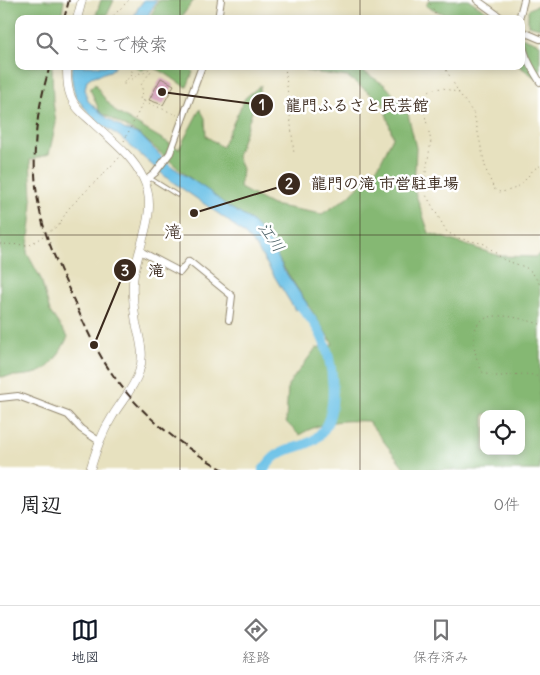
<!DOCTYPE html>
<html lang="ja">
<meta charset="utf-8">
<style>
:root{--surface:#fff;--page:#f6f6f6;--text:#202124;--muted:#757577;--line:#e0e0e0;--accent:#111827}
body{margin:0;font-family:Delius,"Klee One",sans-serif;background:var(--page);color:var(--text)}
.controls{position:absolute;right:15px;bottom:15px;display:grid;overflow:hidden;border-radius:10px;box-shadow:0 2px 8px #0003}
.controls button{width:45px;height:45px;display:grid;place-items:center;padding:0;border:0;border-bottom:1px solid var(--line);background:var(--surface);color:var(--text);font:25px sans-serif}
.list{margin:0;padding:0;list-style:none}
h2{display:flex;justify-content:space-between;align-items:center;height:65px;margin:0;padding:0 20px;font-size:21px}
h2 small{font-size:16px;font-weight:400;color:var(--muted)}
.icon{flex:none;width:28px;height:28px;fill:none;stroke:currentColor;stroke-width:2;stroke-linecap:round;stroke-linejoin:round}
.map{position:relative;flex:none;width:540px;height:470px;overflow:hidden}
.search{position:absolute;background:var(--surface);box-shadow:0 2px 8px #0003;left:15px;right:15px;top:15px;height:55px;display:flex;align-items:center;gap:12px;box-sizing:border-box;padding:0 18px;border-radius:10px;color:var(--muted);font-size:19px}
.sheet{height:135px;background:var(--surface)}
nav{display:flex;justify-content:space-around;align-items:center;box-sizing:border-box;height:70px;border-top:1px solid var(--line);background:var(--surface);font-size:14px;color:var(--muted)}
nav a{display:grid;justify-items:center;gap:2px}
nav .on{color:var(--accent)}
.map>svg:first-child{display:block}
.forest{fill:#85b873;stroke:#607148;fill-rule:evenodd}
.water{fill:#6ac1e7;stroke:#527682}
.lines{fill:none;stroke-linecap:round;stroke-linejoin:round}
.river{stroke:#6ac1e7;stroke-width:10}
.building{fill:#d6a5bd}
.service-casing{stroke:#91866e;stroke-width:5}
.minor-casing{stroke:#91866e;stroke-width:8}
.tertiary-casing{stroke:#91866e;stroke-width:9}
.path{stroke:#91866e;stroke-width:1;stroke-dasharray:1 4;stroke-linecap:butt}
.service{stroke:#fff;stroke-width:3}
.minor{stroke:#fff;stroke-width:6}
.tertiary{stroke:#fff;stroke-width:8}
.rail{stroke:#3b2a1e;stroke-width:2;stroke-dasharray:8 4;stroke-linecap:butt}
.grid{fill:none;stroke:#3b2a1e;stroke-width:1;stroke-opacity:0.55}
.labels{text-anchor:middle;stroke-width:5;stroke-linejoin:round;paint-order:stroke}
.water-label{font-size:16px;font-style:italic;fill:#4b5f64;stroke:#fff}
.quarter-label{font-size:18px;fill:#3b2a1e;stroke:#fff}
.leader{fill:none;stroke:#3b2a1e;stroke-width:2}
.callout-dot{fill:#3b2a1e;stroke:#fff;stroke-width:2}
.mark-label{font-size:15px;text-anchor:middle;font-weight:bold;fill:#fff}
.callout-label{font-size:16px;text-anchor:middle;font-weight:bold;fill:#3b2a1e;stroke:#fff;stroke-width:5;stroke-linejoin:round;paint-order:stroke}
</style>
<div class="map">
<svg width="540" height="470" viewBox="0 0 540 470">
<rect width="100%" height="100%" fill="#fff"/>
<filter id="ink" filterUnits="userSpaceOnUse"><feTurbulence type="fractalNoise" baseFrequency=".02" numOctaves="2"/><feDisplacementMap in="SourceGraphic" scale="10" xChannelSelector="R" yChannelSelector="G"/><feConvolveMatrix kernelMatrix="1 2 1 2 8 2 1 2 1" color-interpolation-filters="sRGB"/></filter>
<filter id="wash" filterUnits="userSpaceOnUse"><feTurbulence type="fractalNoise" baseFrequency=".0096" numOctaves="4" result="noise"/><feDisplacementMap in="SourceGraphic" scale="20" xChannelSelector="R" yChannelSelector="G"/><feGaussianBlur stdDeviation="1.12" result="paint"/><feColorMatrix in="noise" values="0 0 0 0 0 0 0 0 0 0 0 0 0 0 0 0 0 1.4 0 .05"/><feComposite in="paint" operator="in"/></filter>
<g filter="url(#wash)">
<rect width="100%" height="100%" fill="#e7e1bf"/>
<!-- forest -->
<g class="forest">
<path d="M0,0h64l-3,19h-42v47h33l1,36 3,21 -7,31 -19,6 2,37 -1,25 -4,31 14,26 9,33 18,25c-21,40 -25,37 -68,40z"/>
<polygon points="101,0 114,0 107,15 96,15"/>
<polygon points="159,0 194,0 180,19 149,19"/>
<polygon points="429,0 469,0 499,19 455,19 426,6"/>
<polygon points="540,5 540,28 528,25 528,10 535,6"/>
<polygon points="521,37 540,44 540,81 519,66 521,66"/>
<path d="M135,66h52l6,6 -6,15c-15,-6 -30,-26 -46,-17z"/>
<path d="M308,66h40l16,6 21,13 22,25 9,38 -2,41 15,44 71,23 36,1 4,-4v217h-134l-38,-49c-28,-1 -45,0 -69,14l-13,-13 2,-37 28,-37 17,-4 -52,-81 -32,-44 -22,-13 -41,-31 -46,-40 -40,-23 -10,-23 5,-6 6,11 15,18 63,37 21,-40 5,9 1,18 16,11 23,-49 16,-13 -24,71 5,13 -2,19 32,17 50,9 26,-17 31,-32 14,-28 -10,-34 -35,-26 -42,-6zM484,414h37v37h-37z"/>
</g>
<!-- water -->
<g class="water">
<polygon points="144,0 157,0 146,19 133,19 138,8"/>
<polygon points="73,66 116,66 110,71 91,77 87,80 85,89 88,101 108,119 124,129 140,135 171,166 209,191 227,206 249,219 270,241 284,270 308,305 295,310 257,248 245,235 226,219 167,178 119,136 99,123 83,106 76,97 73,87 71,73"/>
</g>
<g class="lines">
<!-- river -->
<path class="river" d="M263,470c4,-4 8,-11 13,-14 11,-9 28,-8 39,-17 27,-20 19,-82 4,-108 -7,-12 -17,-23 -25,-34"/>
</g>
<g id="blocks">
<!-- building -->
<polygon class="building" points="161,78 174,85 163,105 149,100"/>
</g>
</g>
<g filter="url(#ink)">
<use href="#blocks" fill-opacity="0" stroke="#91866e" stroke-width="1"/>
<g class="lines">
<defs>
<polyline id="service" points="150,178 177,195"/>
<g id="minor">
<polyline points="477,0 503,19"/>
<polyline points="218,19 221,0"/>
<polyline points="519,19 524,0"/>
<path d="M521,28c2,5 0,8 1,12 2,16 10,29 18,42"/>
<polyline points="521,31 540,39"/>
<polyline points="145,181 155,173 170,153 202,66"/>
<polyline points="140,251 180,272 189,261 232,296 229,320"/>
<polyline points="0,398 18,396 68,415 81,429 99,441"/>
</g>
<g id="tertiary">
<polyline points="77,19 82,0"/>
<path d="M67,66c0,14 0,28 9,40 4,6 11,11 16,16 18,17 40,33 51,56 17,34 -7,69 -10,104 -1,14 1,28 3,41 4,17 9,32 3,49 -5,16 -19,31 -27,45 -11,17 -16,34 -22,53"/>
</g>
</defs>
<!-- service casing -->
<use href="#service" class="service-casing"/>
<!-- minor casing -->
<use href="#minor" class="minor-casing"/>
<!-- tertiary casing -->
<use href="#tertiary" class="tertiary-casing"/>
<!-- path -->
<g class="path">
<polyline points="428,0 435,12 435,19"/>
<polyline points="110,19 129,0"/>
<polyline points="130,66 133,74 122,84 127,84 139,73 142,74 149,69 151,71 141,85 143,92 140,99 144,101"/>
<polyline points="285,66 294,154"/>
<path d="M444,66l15,27 15,21 12,56 8,19 6,3c8,-1 17,-3 22,-9 7,-6 9,-14 18,-17"/>
<polyline points="459,93 443,88 432,89 426,93 424,99 423,107 431,141 424,184 426,195 447,232 458,238 485,244 504,260 525,267 532,272 540,285"/>
<polyline points="124,141 144,101 177,115"/>
<polyline points="0,244 30,245 59,225 68,209 120,157"/>
<path d="M540,324c-21,-6 -67,-21 -66,16 0,12 3,22 9,33 4,1 8,3 12,3 15,1 32,-6 45,2"/>
</g>
<!-- service -->
<use href="#service" class="service"/>
<!-- minor -->
<use href="#minor" class="minor"/>
<!-- tertiary -->
<use href="#tertiary" class="tertiary"/>
<!-- rail -->
<g class="rail">
<polyline points="64,19 69,0"/>
<path d="M50,66c-17,55 -22,113 -4,168 7,20 16,40 25,60 12,28 24,56 42,81 29,41 68,71 111,95"/>
</g>
</g>
</g>
<!-- grid -->
<path class="grid" d="M180,0v19M360,0v19M180,66v404M360,66v404M0,235h540"/>
<g class="labels">
<!-- water labels -->
<g class="water-label">
<text transform="translate(272 237) rotate(56)" y="6">江川</text>
</g>
<!-- quarter labels -->
<g class="quarter-label">
<text x="173" y="238">滝</text>
</g>
</g>
<!-- callouts -->
<path class="leader" d="M162 92L262 105M194 213L289 184M94 345L125 270"/>
<g class="callout-dot">
<circle cx="162" cy="92" r="5"/>
<circle cx="194" cy="213" r="5"/>
<circle cx="94" cy="345" r="5"/>
<circle cx="262" cy="105" r="12"/>
<circle cx="289" cy="184" r="12"/>
<circle cx="125" cy="270" r="12"/>
</g>
<g class="mark-label">
<text x="262" y="110">1</text>
<text x="289" y="189">2</text>
<text x="125" y="276">3</text>
</g>
<g class="callout-label">
<text x="357" y="111">龍門ふるさと民芸館</text>
<text x="385" y="189">龍門の滝 市営駐車場</text>
<text x="156" y="276">滝</text>
</g>
</svg>
<div class="controls">
<button><svg class="icon" aria-label="locate" viewBox="0 0 24 24"><circle cx="12" cy="12" r="6"/><path d="M12 2v4M12 18v4M2 12h4M18 12h4"/></svg></button>
</div>
<div class="search"><svg class="icon" aria-label="search" viewBox="0 0 24 24"><circle cx="10" cy="10" r="6"/><path d="M15 15l6 6"/></svg>ここで検索</div>
</div>
<section class="sheet">
<h2>周辺<small>0件</small></h2>
<ul class="list">
</ul>
</section>
<nav>
<a class="on"><svg class="icon" aria-label="map" viewBox="0 0 24 24"><path d="M3 6l6-2 6 2 6-2v14l-6 2-6-2-6 2zM9 4v14M15 6v14"/></svg>地図</a>
<a><svg class="icon" aria-label="directions" viewBox="0 0 24 24"><path d="M12 3l9 9-9 9-9-9zM9 14v-3h6M13 9l2 2-2 2"/></svg>経路</a>
<a><svg class="icon" aria-label="saved" viewBox="0 0 24 24"><path d="M7 4h10v16l-5-4-5 4z"/></svg>保存済み</a>
</nav>
